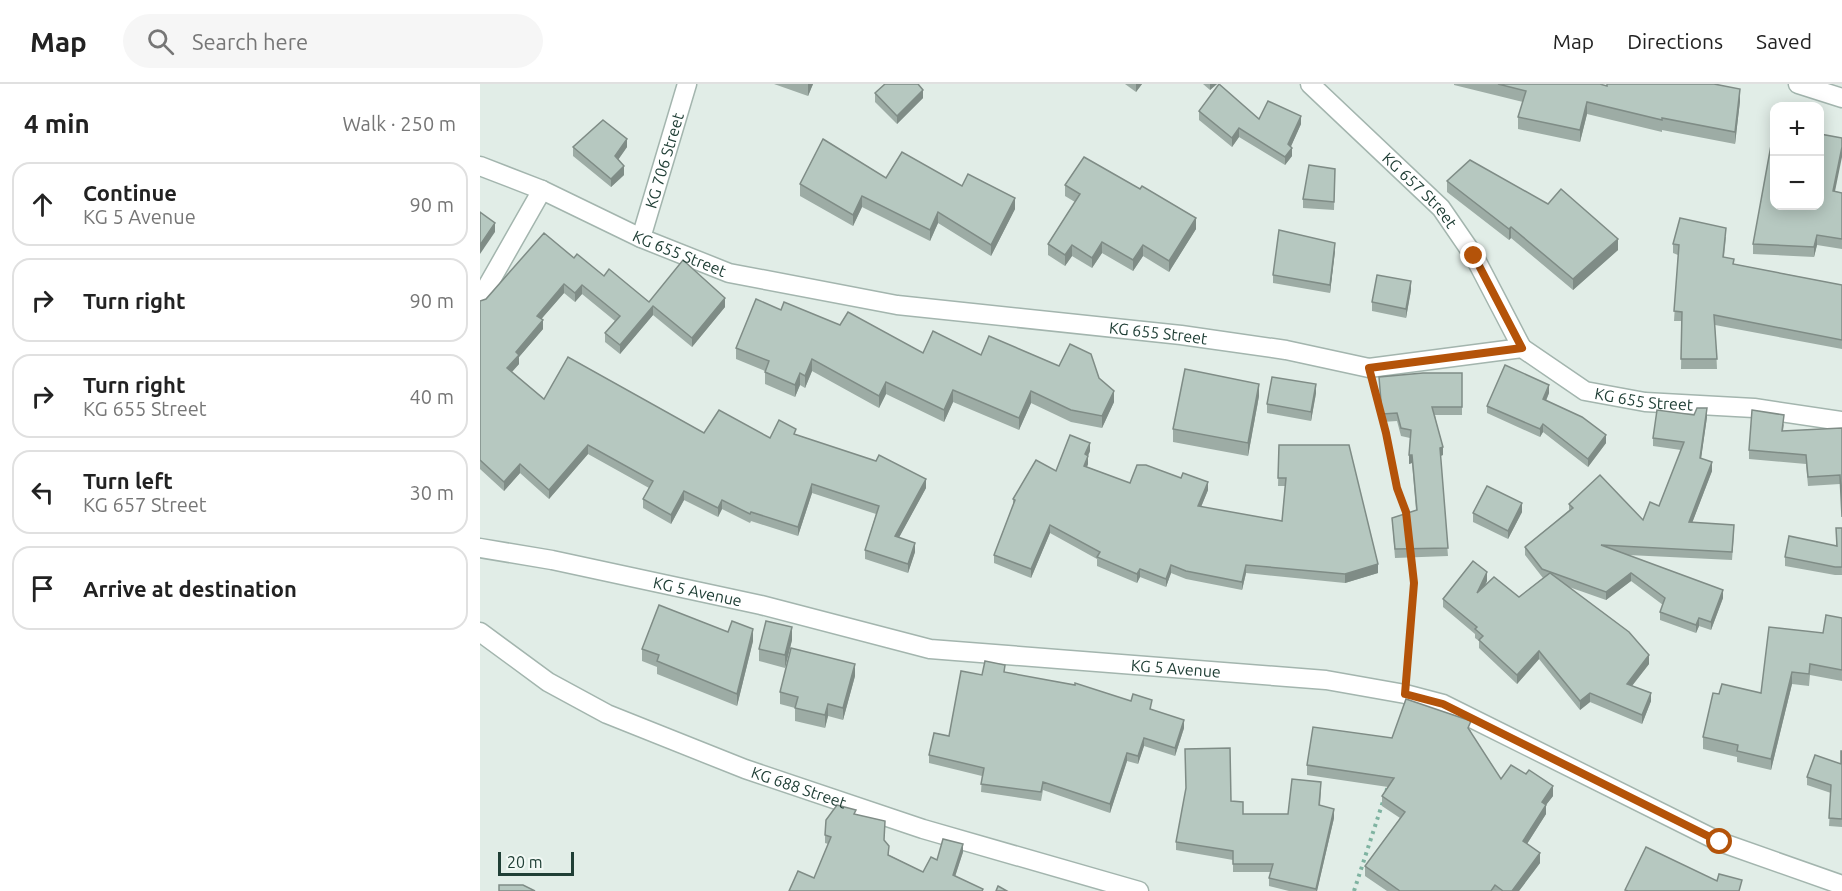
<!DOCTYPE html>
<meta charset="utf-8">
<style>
:root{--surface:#fff;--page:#f6f6f6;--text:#222;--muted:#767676;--line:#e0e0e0}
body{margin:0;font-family:Ubuntu,sans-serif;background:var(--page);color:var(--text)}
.controls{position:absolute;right:18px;top:18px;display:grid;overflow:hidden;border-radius:12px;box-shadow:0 3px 15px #0003}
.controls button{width:54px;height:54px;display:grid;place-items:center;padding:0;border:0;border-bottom:2px solid var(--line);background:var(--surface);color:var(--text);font:30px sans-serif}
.scale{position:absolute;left:18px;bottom:15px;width:76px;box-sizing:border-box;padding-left:6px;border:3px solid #203f36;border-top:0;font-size:16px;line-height:21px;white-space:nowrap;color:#203f36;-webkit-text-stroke:4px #f2f9f5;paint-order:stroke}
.stop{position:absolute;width:18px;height:18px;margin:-14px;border:4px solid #b45309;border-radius:50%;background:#fff}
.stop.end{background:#b45309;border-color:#fff;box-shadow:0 2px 6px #0008}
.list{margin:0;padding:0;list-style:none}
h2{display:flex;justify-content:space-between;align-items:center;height:78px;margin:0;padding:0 24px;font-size:26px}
h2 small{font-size:20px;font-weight:400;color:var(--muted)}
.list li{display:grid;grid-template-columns:39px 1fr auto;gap:18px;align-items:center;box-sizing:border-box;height:84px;margin:0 12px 12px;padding:0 12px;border:2px solid var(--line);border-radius:18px}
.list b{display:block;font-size:22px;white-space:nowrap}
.list p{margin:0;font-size:20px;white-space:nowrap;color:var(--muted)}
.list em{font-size:20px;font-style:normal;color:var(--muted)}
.icon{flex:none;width:33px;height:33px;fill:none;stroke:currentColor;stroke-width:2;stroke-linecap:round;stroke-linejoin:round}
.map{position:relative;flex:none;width:1362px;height:807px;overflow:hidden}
header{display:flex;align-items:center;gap:36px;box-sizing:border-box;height:84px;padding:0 30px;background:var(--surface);border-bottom:2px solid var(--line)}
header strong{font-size:28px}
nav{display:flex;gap:33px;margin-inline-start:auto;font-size:21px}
.search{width:420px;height:54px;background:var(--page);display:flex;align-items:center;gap:15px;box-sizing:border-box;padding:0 21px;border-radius:33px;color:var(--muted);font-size:22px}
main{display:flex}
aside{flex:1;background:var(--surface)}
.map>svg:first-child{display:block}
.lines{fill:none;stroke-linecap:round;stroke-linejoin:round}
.minor-casing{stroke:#a3b5ae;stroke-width:21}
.path{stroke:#7fb3a1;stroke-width:4;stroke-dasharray:3 4.5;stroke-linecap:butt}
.minor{stroke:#fff;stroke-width:18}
.wall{fill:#9daca5}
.shaded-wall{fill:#7f8c86}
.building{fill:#b6c8c0;stroke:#7f8c86;stroke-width:1.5}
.route{stroke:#b45309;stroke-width:8}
.labels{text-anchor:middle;stroke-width:4.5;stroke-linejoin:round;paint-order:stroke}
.street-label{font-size:16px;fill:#203f36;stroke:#f2f9f5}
</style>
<header>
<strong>Map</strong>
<div class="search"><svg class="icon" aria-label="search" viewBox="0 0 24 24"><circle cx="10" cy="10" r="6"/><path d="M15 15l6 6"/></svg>Search here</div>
<nav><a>Map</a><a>Directions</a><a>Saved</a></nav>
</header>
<main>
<aside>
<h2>4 min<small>Walk · 250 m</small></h2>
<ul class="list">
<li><svg class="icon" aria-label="ahead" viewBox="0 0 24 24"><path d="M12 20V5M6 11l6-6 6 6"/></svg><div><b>Continue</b><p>KG 5 Avenue</p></div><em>90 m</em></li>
<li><svg class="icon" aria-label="right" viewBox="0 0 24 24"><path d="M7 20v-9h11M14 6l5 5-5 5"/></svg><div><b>Turn right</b></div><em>90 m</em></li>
<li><svg class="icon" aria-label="right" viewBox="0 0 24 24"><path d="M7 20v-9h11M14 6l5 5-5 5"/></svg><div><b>Turn right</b><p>KG 655 Street</p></div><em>40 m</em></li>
<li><svg class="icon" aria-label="left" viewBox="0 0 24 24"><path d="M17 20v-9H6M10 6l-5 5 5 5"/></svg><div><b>Turn left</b><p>KG 657 Street</p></div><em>30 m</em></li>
<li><svg class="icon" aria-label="arrive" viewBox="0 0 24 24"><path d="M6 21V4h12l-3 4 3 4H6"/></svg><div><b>Arrive at destination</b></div></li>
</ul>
</aside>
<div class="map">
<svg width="1362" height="807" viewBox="0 0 1362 807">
<rect width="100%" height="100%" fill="#e1ede7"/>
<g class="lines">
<defs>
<g id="minor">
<path id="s1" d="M830,0l131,124 33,48 48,92"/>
<polyline points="1318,0 1362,14"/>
<path id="s2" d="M0,82l62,24 99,48 88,35 168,32 284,30 105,15 83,18 153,-20 63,43 60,11 109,6 88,13"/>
<path id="s3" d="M161,154l46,-154"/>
<polyline points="0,215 62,106"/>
<path id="s4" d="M0,464l72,12 209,45 169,44 396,31 79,14 38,10 277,138 122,43"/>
<path id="s5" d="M0,548l68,50 59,32 138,55 178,60 216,62"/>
</g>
</defs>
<!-- minor casing -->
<use href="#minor" class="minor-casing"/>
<!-- path -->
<g class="path">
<polyline points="894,304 906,349 917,404 926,433"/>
<polyline points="927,589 934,499 931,471"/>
<polyline points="874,807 909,699"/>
</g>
<!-- minor -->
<use href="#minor" class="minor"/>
</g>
<!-- wall -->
<g class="wall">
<polygon points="294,0 333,0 328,12"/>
<polygon points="645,0 662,0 656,8"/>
<polygon points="723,0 737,0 730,6"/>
<polygon points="974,0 1120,0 1127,2 1260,17 1255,60 1182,46 1182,48 1107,30 1100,58 1038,45 1038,33 1043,18 974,1"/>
<polygon points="395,9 443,14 417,40 395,18"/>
<polygon points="719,27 821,40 811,62 812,72 805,81 759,53 752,63 719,36"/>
<polygon points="93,63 147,63 138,76 144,91 131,103 93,72"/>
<polygon points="855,85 854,126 823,124 823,115"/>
<polygon points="406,94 482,102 535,125 511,172 458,139 450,157 382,123 373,142 320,112 320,100"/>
<polygon points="967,97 1138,166 1093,206 1031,154 1029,156 967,108"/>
<polygon points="585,101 716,145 689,188 663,172 653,187 622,169 612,184 592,172 585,182 568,171 568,160 595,118 585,112"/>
<polygon points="1355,107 1362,109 1362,165 1337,161 1334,173 1273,170 1273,160"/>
<polygon points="1246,153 1244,173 1254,180 1362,201 1362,265 1235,241 1237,285 1201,285 1202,237 1194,237 1198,171 1193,169 1193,160"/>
<polygon points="855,167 850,209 793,199 793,191"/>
<polygon points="94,174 169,218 245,223 212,263 173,231 140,270 125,258 125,249 135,237 102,210 95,218 84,209 61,235 63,245 39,273 39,280 32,288 64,315 224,349 290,354 316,351 446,404 419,453 435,468 428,489 385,475 385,466 396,430 332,409 318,452 271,437 270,439 242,425 238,433 204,416 191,440 163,424 163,415 169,404 108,370 69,415 40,389 24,407 0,385 0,217 6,215"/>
<polygon points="931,206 926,234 892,227 892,218"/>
<polygon points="301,226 360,241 443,269 501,271 579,282 619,294 634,318 622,344 591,338 551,319 539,346 473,318 464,338 406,310 399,324 332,287 325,304 320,301 315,313 285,300 285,287 256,275 256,264"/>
<polygon points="982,289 982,331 955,331 963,371 960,372 968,472 915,474 912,434 936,426 932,379 929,380 930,354 921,352 917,337 902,338 899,293"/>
<polygon points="836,309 831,337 787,329 787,320"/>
<polygon points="1069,309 1066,317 1126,359 1108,383 1063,348 1060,353 1007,329 1007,322"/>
<polygon points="779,312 768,372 693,358 693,345"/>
<polygon points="1227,333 1221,374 1232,387 1212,439 1254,449 1252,476 1148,471 1243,514 1231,546 1219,542 1216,549 1180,536 1180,528 1183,521 1151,497 1126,516 1089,503 1169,580 1152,602 1171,617 1162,640 1110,618 1100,626 1059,575 1037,600 999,564 999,557 995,554 995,550 963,523 963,515 1007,497 1005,501 1039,513 1063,494 1045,471 1045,463 1089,426 1089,420 1163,436 1179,422 1201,366 1173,362 1173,354"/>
<polygon points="1304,340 1303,347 1362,344 1360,400 1328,402 1326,380 1269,375 1269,366"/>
<polygon points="799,361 898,489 865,499 766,489 762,506 706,495 691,489 686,503 660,493 657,499 617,482 617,475 570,449 551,494 514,479 514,471 533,421 533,415 576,387 610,367 608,372 608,380 607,383 650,399 728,406 721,423 802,437 805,402 798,402"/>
<polygon points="1042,428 1028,455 993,438 993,429"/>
<polygon points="1362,444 1362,491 1355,491 1305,482 1305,473 1356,461"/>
<polygon points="1362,534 1362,597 1330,591 1329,602 1312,600 1291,686 1257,678 1257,673 1223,665 1223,653 1239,610 1281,609 1343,549"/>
<polygon points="312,556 305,584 279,577 279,565"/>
<polygon points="273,557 257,622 177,590 177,583 162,577 162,565"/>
<polygon points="525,588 672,626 704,644 695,672 664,662 658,680 647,677 630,729 563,706 561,717 501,708 502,692 449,679 449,671 469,652 502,591"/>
<polygon points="375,592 363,636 348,632 345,644 315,637 315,624 300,620 300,608"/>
<polygon points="991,646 990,648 1021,695 1073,712 1066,721 1066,730 1047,760 1060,779 1039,807 907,807 885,792 885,782 920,734 902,722 902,712 908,703 827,691 827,681 912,654"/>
<polygon points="1362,667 1362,743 1349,742 1351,709 1327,701 1327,693 1361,680"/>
<polygon points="841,707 840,722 854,734 837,807 809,807 789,802 789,794 791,788 753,788 753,776 696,766 696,758 751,717 763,730 808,730"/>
<polygon points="376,730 405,745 404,757 409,771 443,788 457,776 483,768 475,792 503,807 345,759 345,751"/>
</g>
<!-- shaded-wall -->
<g class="shaded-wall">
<polygon points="328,0 333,0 328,12"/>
<polygon points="656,0 662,0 656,8"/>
<polygon points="730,0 737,0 730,6"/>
<polygon points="1260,5 1260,17 1255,60 1255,48"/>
<polygon points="443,6 443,14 417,40 417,32"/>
<polygon points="1107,18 1107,30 1100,58 1100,46"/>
<polygon points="821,32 821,40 808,69 808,60"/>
<polygon points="759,44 759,53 752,63 752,54"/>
<polygon points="147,55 147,63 135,80 135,72"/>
<polygon points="1362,63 1362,73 1353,117 1353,107"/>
<polygon points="812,64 812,72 805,81 805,73"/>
<polygon points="144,82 144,91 131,103 131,95"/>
<polygon points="382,112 382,123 373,142 373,131"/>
<polygon points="535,114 535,125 511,172 511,161"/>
<polygon points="458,128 458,139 450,157 450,146"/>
<polygon points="716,134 716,145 689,188 689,177"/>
<polygon points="15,139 15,148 0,170 0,161"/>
<polygon points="1031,143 1031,154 1029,156 1029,145"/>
<polygon points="1337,151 1337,161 1334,173 1334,163"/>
<polygon points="1138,155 1138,166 1093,206 1093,195"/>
<polygon points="622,158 622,169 612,184 612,174"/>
<polygon points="855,159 855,167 850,209 850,201"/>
<polygon points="592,161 592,172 585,182 585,171"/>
<polygon points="663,161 663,172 653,187 653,176"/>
<polygon points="931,197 931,206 926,234 926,225"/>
<polygon points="84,200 84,209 57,240 57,232"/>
<polygon points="102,201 102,210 95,218 95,209"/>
<polygon points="245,214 245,223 212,263 212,254"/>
<polygon points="173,222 173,231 140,270 140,261"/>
<polygon points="63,236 63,245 39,273 39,280 27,293 27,284 36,268"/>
<polygon points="332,275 332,287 325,304 325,292"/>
<polygon points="320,289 320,301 315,313 315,301"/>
<polygon points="406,298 406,310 399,324 399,312"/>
<polygon points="779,300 779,312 768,372 768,359"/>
<polygon points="836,300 836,309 831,337 831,328"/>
<polygon points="1069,301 1069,309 1063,323 1063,315"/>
<polygon points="473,306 473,318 464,338 464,326"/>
<polygon points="551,307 551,319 539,346 539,334"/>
<polygon points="634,307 634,318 622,344 622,332"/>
<polygon points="1227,324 1227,333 1220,382 1220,374"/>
<polygon points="1063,340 1063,348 1060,353 1060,345"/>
<polygon points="1126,351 1126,359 1108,383 1108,375"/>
<polygon points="610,359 610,367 605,378 605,370"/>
<polygon points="108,361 108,370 69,415 69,406"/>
<polygon points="963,363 963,371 960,372 960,364"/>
<polygon points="929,371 932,371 932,379 929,380"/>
<polygon points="608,372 608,380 604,390 604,382"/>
<polygon points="1232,378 1232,387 1209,447 1209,438"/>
<polygon points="40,380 40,389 24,407 24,398"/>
<polygon points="446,395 446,404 415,461 415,452"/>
<polygon points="728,398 728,406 718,430 718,422"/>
<polygon points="332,400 332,409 318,452 318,443"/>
<polygon points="204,407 204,416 191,440 191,431"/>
<polygon points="242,416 242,425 238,433 238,424"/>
<polygon points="1042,419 1042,428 1028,455 1028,447"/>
<polygon points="570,441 570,449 551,494 551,485"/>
<polygon points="435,459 435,468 428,489 428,480"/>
<polygon points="898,480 898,489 865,499 865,490"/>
<polygon points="691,481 691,489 686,503 686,495"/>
<polygon points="766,481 766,489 762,506 762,498"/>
<polygon points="660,485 660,493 657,499 657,490"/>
<polygon points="1007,488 1007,497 997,518 997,509"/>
<polygon points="1151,489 1151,497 1126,516 1126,508"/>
<polygon points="1243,506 1243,514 1231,546 1231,538"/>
<polygon points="1219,534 1219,542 1216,549 1216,541"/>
<polygon points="312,543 312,556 305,584 305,571"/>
<polygon points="273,545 273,557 257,622 257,610"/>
<polygon points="1059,567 1059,575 1037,600 1037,591"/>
<polygon points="1169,571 1169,580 1147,608 1147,600"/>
<polygon points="375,580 375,592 363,636 363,624"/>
<polygon points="1312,588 1312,600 1291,686 1291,675"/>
<polygon points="1110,609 1110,618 1100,626 1100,617"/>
<polygon points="1171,609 1171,617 1162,640 1162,631"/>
<polygon points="348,620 348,632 345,644 345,631"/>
<polygon points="704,636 704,644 695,672 695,664"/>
<polygon points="664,654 664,662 658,680 658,672"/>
<polygon points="647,669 647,677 630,729 630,720"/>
<polygon points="1073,702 1073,712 1066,721 1066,730 1043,766 1043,757 1062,718"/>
<polygon points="854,725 854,734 837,807 836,807"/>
<polygon points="483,760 483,768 473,799 473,791"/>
<polygon points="1060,769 1060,779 1039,807 1032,807"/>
</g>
<!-- building -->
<g class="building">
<polygon points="405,0 438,0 443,6 417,32 395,9"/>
<polygon points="739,0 779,35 788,17 821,32 808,60 812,64 805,73 759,44 752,54 719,27"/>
<polygon points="1018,0 1120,0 1127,2 1127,0 1234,0 1260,5 1255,48 1182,34 1182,36 1107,18 1100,46 1038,33 1046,7"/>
<polygon points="123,36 147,55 135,72 144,82 131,95 93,63"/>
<polygon points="1294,45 1294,122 1340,122 1340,50 1362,54 1362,63 1353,107 1362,109 1362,155 1337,151 1334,163 1273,160"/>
<polygon points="343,55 406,94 422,68 482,102 488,90 535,114 511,161 458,128 450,146 382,112 373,131 320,100"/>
<polygon points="604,73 660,105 662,102 716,134 689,177 663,161 653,176 622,158 612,174 592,161 585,171 568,160 600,110 585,101"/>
<polygon points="990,76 1068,120 1081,105 1138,155 1093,195 1031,143 1029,145 967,97"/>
<polygon points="829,81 855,85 854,118 823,115"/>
<polygon points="0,128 15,139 0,161"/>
<polygon points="1200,134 1246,144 1243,173 1254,175 1253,180 1362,201 1362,256 1234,231 1237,275 1201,275 1202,228 1194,227 1199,161 1193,160"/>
<polygon points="799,146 855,159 850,201 793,191"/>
<polygon points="64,149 94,174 97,170 124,192 129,185 169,218 203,176 245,214 212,254 173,222 140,261 125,249 140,232 102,201 95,209 84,200 57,232 63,236 36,268 39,271 27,284 64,315 88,273 224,349 239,326 290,354 299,336 316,345 314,350 396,377 399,371 446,395 415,452 435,459 428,480 385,466 399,422 332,400 318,443 271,428 270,430 242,416 238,424 204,407 191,431 163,415 173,397 108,361 69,406 40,380 24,398 0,376 0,217 6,215"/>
<polygon points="897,191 931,197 926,225 892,218"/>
<polygon points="276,215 301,226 304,218 360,241 368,228 443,269 453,247 501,271 509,252 579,282 590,260 611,270 619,294 634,307 622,332 591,326 551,307 539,334 473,306 464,326 406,298 399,312 332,275 325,292 320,289 315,301 285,288 289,277 256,264"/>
<polygon points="1025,281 1069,301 1063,315 1102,333 1126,351 1108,375 1063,340 1060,345 1007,322"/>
<polygon points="705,285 779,300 768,359 693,345"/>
<polygon points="943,289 982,289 982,323 952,323 963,363 960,364 968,464 915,465 912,434 937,426 932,371 929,371 931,346 921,344 917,329 902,330 899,293"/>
<polygon points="792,293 836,300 831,328 787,320"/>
<polygon points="1217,324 1227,324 1220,374 1232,378 1209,438 1254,441 1252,468 1121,461 1243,506 1231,538 1219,534 1216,541 1180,528 1185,514 1151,489 1126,508 1062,485 1045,463 1093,424 1089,420 1120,391 1163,436 1170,418 1179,422 1204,358 1173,354 1177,326 1214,331"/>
<polygon points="1272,326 1304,331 1302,347 1362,344 1362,433 1360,391 1328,393 1326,371 1269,366"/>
<polygon points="590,351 610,359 605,370 608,372 604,382 650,399 657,381 666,381 701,394 703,389 728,398 718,422 802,437 806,394 798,394 799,361 869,361 898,480 865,490 766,481 762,498 706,487 691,481 686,495 660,485 657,490 617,473 620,468 570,441 551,485 514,471 535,416 533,415 556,376 576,387"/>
<polygon points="1007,402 1042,419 1028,447 993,429"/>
<polygon points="1356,444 1362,444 1362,483 1355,483 1305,473 1309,452 1357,462"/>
<polygon points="993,477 1007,488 997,509 1014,493 1039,513 1070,489 1149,548 1169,571 1147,600 1171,609 1162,631 1110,609 1100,617 1059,567 1037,591 999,556 1003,552 995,545 997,543 963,515"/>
<polygon points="179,521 248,548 252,537 273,545 257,610 177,577 179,571 162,565"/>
<polygon points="1346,531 1362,534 1362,586 1330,580 1329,590 1312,588 1291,675 1257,667 1258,661 1223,653 1233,609 1239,610 1242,600 1281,609 1289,543 1343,549"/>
<polygon points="286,537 312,543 305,571 279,565"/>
<polygon points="311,564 375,580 363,624 348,620 345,631 315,624 318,613 300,608"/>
<polygon points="505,577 525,581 524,588 595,601 595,599 651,617 653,610 672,616 670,625 704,636 695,664 664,654 658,672 647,669 630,720 563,698 561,708 501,700 504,684 449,671 454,649 469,652 481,587 502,591"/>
<polygon points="926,615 991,637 988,644 1021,695 1031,681 1046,690 1049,686 1073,702 1062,718 1066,721 1043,757 1060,769 1032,807 1023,807 1015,801 1011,807 920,807 885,782 925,728 902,712 914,694 827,681 833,643 912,654"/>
<polygon points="750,664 751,717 763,718 763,730 808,730 812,695 841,698 839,721 854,725 836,805 789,794 793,780 753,780 753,767 696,758 706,704 705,665"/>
<polygon points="1361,667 1362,667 1362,735 1349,734 1351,701 1327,693 1335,671 1361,680"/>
<polygon points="357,721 376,726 374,730 405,737 404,756 409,762 408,771 443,788 451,773 457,776 463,755 483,760 473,791 503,805 502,807 309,807 318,787 334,794 351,753 345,751 346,736"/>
<polygon points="1166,763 1237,797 1239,790 1262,796 1259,807 1148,807 1145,806"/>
<polygon points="19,801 43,801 55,807 19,807"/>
<polygon points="518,802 527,807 516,807"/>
</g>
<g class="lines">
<!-- route -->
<polyline class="route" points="994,172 1042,264 889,284 906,349 917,404 926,428 934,499 925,610 963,620 1240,758"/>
</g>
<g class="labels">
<!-- street labels -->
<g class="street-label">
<text dy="6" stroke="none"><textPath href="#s3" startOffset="81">KG 706 Street</textPath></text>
<text dy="6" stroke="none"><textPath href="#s1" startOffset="153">KG 657 Street</textPath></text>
<text dy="6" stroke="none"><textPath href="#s2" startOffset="218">KG 655 Street</textPath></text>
<text dy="6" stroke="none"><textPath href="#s2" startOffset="705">KG 655 Street</textPath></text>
<text dy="6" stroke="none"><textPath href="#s2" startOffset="1209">KG 655 Street</textPath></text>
<text dy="6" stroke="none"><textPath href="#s4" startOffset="222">KG 5 Avenue</textPath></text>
<text dy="6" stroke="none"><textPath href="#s4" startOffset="708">KG 5 Avenue</textPath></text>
<text dy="6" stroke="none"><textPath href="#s5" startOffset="357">KG 688 Street</textPath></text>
</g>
</g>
</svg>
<div class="controls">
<button>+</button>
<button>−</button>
</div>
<div class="scale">20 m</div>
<div class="stop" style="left:1240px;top:758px"></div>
<div class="stop end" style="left:994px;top:172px"></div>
</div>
</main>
